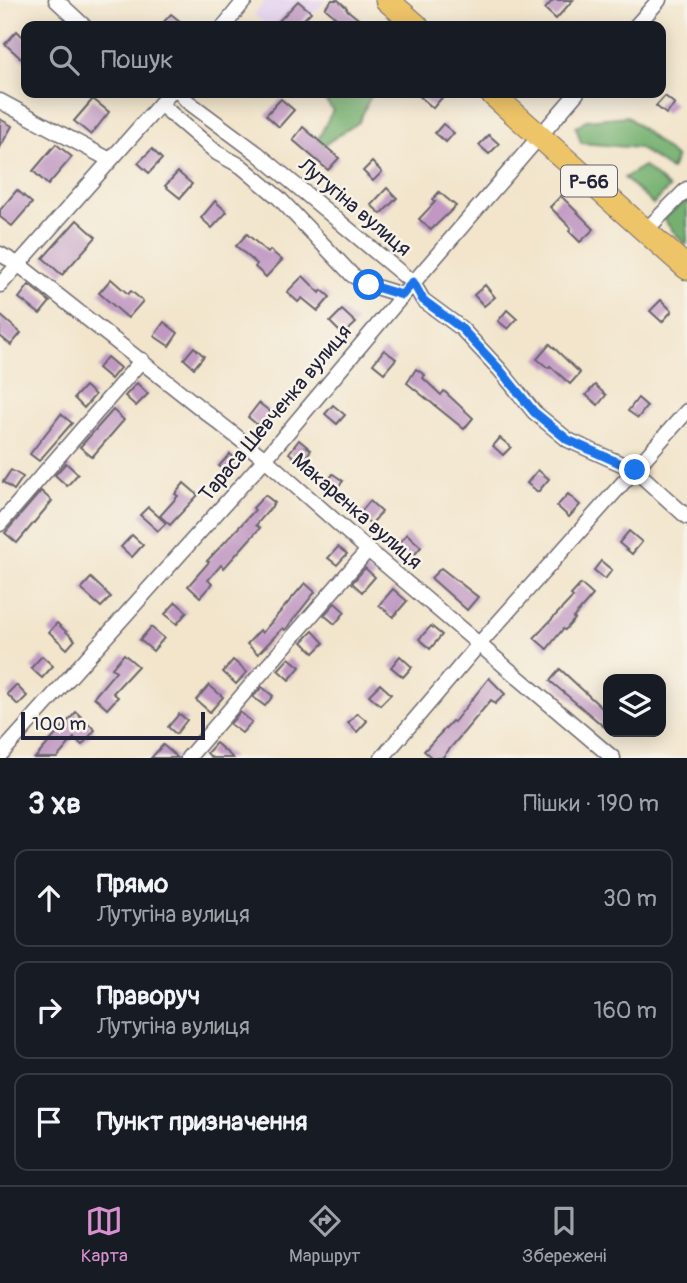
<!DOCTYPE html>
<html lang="uk">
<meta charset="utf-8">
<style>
:root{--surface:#171b24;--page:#242831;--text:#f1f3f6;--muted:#9ea1a6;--line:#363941;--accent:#d690ce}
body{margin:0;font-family:Pangolin,sans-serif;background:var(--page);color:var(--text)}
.controls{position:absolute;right:21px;bottom:21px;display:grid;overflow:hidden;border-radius:14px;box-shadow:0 4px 18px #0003}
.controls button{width:63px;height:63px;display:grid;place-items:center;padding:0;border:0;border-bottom:2px solid var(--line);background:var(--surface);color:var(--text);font:35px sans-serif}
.scale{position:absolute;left:21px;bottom:18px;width:184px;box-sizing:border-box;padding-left:7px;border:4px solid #22223b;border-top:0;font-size:19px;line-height:24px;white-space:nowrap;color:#22223b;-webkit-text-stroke:5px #f7f3e8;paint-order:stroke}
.stop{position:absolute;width:21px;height:21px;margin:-16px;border:5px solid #1a73e8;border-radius:50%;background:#fff}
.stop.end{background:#1a73e8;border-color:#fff;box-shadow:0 2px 7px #0008}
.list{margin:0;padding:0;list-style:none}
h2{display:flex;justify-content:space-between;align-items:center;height:91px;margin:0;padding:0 28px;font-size:30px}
h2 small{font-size:23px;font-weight:400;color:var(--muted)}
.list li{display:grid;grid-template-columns:46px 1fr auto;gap:21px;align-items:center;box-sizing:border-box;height:98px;margin:0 14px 14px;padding:0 14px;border:2px solid var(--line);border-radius:14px}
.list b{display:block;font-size:26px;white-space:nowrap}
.list p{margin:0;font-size:23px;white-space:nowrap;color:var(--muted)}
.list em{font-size:23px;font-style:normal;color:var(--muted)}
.icon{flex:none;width:38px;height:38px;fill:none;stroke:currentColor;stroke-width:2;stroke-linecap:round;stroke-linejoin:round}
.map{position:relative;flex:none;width:687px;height:758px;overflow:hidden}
.search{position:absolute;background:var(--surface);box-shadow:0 4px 18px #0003;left:21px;right:21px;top:21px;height:77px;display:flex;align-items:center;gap:18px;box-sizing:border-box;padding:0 24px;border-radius:14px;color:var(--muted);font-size:26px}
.sheet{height:427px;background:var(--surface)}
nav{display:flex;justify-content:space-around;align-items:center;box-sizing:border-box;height:98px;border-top:2px solid var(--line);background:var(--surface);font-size:19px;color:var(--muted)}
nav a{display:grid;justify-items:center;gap:4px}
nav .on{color:var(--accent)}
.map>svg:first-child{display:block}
.built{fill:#e4d3f1}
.forest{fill:#75b070;stroke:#4c6956;stroke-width:2}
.building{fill:#c098c3}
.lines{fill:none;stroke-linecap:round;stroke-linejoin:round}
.minor-casing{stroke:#6b666e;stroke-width:17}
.primary-casing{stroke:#6b666e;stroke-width:25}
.minor{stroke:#fff;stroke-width:14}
.primary{stroke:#eec469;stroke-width:23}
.route{stroke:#1a73e8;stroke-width:9}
.labels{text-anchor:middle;stroke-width:5;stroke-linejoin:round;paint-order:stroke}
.shield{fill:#f7f3e8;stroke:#62616f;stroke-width:2}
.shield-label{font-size:19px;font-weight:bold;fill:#22223b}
.street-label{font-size:21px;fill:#22223b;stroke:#f7f3e8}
</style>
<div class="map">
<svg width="687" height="758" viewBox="0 0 687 758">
<rect width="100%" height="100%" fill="#f7f3e8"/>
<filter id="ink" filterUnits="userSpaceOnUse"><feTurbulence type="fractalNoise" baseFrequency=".0143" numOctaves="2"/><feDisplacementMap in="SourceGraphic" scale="14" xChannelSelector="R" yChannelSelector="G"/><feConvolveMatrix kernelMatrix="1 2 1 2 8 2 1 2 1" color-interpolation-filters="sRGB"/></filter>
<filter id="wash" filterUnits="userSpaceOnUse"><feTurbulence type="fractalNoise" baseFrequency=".00686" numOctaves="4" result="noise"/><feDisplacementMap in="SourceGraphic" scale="28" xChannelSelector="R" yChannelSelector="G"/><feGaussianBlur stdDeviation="1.57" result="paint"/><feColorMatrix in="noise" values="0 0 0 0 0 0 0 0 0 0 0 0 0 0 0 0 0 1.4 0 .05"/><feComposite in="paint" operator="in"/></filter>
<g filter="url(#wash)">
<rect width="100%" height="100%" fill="#f2e5cc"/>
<!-- built -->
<polygon class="built" points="266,0 326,0 301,26 268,26 254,15"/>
<!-- forest -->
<g class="forest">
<polygon points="319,93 372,93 359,122 319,148 316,143 333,110"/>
<polygon points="627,116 676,158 671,170 639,148 581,143 576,127 586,120"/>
<polygon points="644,166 669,188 653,204 624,178"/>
<polygon points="687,199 687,244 684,244 663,219"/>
</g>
<g id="blocks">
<!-- building -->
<g class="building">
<polygon points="332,0 338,0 347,8 346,9 367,26 345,26 325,8"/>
<polygon points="553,0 573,0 556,19 545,9"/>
<polygon points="298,1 311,12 297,26 274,26"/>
<polygon points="171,14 186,26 160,26"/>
<polygon points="17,31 26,40 26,63 5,44"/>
<polygon points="416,93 446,93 433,108"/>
<polygon points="665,96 675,104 666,114 656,106"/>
<polygon points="93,99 109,112 91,135 74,121"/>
<polygon points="281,99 294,110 279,127 266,115"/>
<polygon points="0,119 12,126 0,147"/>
<polygon points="443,124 454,133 446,142 435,133"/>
<polygon points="303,127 339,158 328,170 293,140"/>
<polygon points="489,135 499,144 489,154 479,145"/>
<polygon points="56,144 72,157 48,185 33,171"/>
<polygon points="152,149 162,159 149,173 138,163"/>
<polygon points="372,162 382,172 373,181 363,171"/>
<polygon points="178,172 192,184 180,198 165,186"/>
<polygon points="387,188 397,198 381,214 371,205"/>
<polygon points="17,190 32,203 12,226 0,217 0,210"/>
<polygon points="439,192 456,206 431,230 419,219 435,202 432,200"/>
<polygon points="561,196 594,229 580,242 569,231 571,228 550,207"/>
<polygon points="215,201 227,212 212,228 201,218"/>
<polygon points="77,220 96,237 62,275 43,258"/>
<polygon points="247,234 268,253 270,250 282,260 266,277 255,267 257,264 236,246"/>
<polygon points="303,276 320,293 322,290 330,297 318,311 302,298 298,302 287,292"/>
<polygon points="111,279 128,294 131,291 143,301 128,318 99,293"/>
<polygon points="29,285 50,302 40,314 19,298"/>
<polygon points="485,285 495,297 484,306 474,295"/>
<polygon points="661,300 672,311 662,322 650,311"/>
<polygon points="342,310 356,323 343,335 330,322"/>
<polygon points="507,310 517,319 508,329 498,321"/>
<polygon points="0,315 21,333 11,345 0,336"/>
<polygon points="164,322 178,333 169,346 154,336"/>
<polygon points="550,344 580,373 570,384 550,366 548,368 537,359"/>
<polygon points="194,347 204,356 194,368 184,359"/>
<polygon points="384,350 396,359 384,373 373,364"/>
<polygon points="107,357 120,368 111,379 98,368"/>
<polygon points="416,369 425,375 423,378 441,395 444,391 473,418 464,429 407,383"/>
<polygon points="137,383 148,394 136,406 125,396"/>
<polygon points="595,385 606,395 598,405 586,395"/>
<polygon points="85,386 95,395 84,408 74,398"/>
<polygon points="638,398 647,406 638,418 628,411"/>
<polygon points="259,403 272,413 260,427 248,417"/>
<polygon points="333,405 345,415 337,424 325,414"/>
<polygon points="113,410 124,420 92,457 80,447"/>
<polygon points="61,414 72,423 39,461 30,454"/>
<polygon points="500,438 511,447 503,455 493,446"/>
<polygon points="299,440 311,450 301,463 289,453"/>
<polygon points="230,454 240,463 230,475 219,466"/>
<polygon points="66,463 78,474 67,486 55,475"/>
<polygon points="11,470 23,477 14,490 3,482"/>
<polygon points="538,470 549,479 538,492 527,483"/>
<polygon points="333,474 343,481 334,492 325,485"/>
<polygon points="184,483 198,495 170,525 160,516 178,496 175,494"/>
<polygon points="41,491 52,501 17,543 5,533"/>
<polygon points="568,494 580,505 569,517 557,506"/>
<polygon points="265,495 275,503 256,525 260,528 224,568 221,565 208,580 212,584 200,597 188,586 209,562 207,561 255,510 253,508"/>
<polygon points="370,501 382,512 371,524 359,514"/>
<polygon points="148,507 166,523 158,531 140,515"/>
<polygon points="629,531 642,542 632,554 619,543"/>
<polygon points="407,534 421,547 411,559 396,546"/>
<polygon points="132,535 143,545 132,557 121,547"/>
<polygon points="338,547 347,554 337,565 328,558"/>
<polygon points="601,561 612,570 605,579 594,570"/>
<polygon points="365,568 375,577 362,592 352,583"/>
<polygon points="441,568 478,597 467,610 431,578"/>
<polygon points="91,578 111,597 101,607 81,589"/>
<polygon points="305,583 315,592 285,630 283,628 258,654 247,644 260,630 262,633"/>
<polygon points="581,584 593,595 573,618 575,619 565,630 563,629 547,649 534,638 573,597 571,595"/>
<polygon points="393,589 407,601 393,617 379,605"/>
<polygon points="176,602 187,612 177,624 165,614"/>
<polygon points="335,603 345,612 335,624 324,615"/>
<polygon points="57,623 75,640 67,649 49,632"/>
<polygon points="431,626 442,635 430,649 419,639"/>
<polygon points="151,627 164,638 153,651 140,640"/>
<polygon points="313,631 324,643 314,653 302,642"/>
<polygon points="124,654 138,666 113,693 118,697 107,709 94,697 116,671 112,668"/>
<polygon points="42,656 53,666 42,678 31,668"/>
<polygon points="400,656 412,667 403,677 391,667"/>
<polygon points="289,658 300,667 289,680 278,670"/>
<polygon points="233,660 247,672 236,684 223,672"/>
<polygon points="560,669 602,708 608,700 608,730 550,681"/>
<polygon points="489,678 505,694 495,704 491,700 442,758 432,758 424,751 452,721 454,722"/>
<polygon points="380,684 391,694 380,705 369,695"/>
<polygon points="16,685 27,696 18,705 7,694"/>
<polygon points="209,685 223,697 210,712 196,700"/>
<polygon points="262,687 273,696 265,706 253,697"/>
<polygon points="76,712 95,730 82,745 74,738 57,758 35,758"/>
<polygon points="240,712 252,722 242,733 230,724"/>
<polygon points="357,713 367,721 357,732 348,723"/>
<polygon points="179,714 187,720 176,734 168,727"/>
<polygon points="216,743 233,758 212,758 207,753"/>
<polygon points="163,745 178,758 151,758"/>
</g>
</g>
</g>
<g filter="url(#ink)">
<use href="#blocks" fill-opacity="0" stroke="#6b666e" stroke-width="2"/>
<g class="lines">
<defs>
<g id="minor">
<polyline points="56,0 84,26"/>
<polyline points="224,26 245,0"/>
<polyline points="636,26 659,0"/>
<polyline points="180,93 187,101 257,153 413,283 423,300 461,328 500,370 534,412 568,440 635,470 687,517"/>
<polyline points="0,101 110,160"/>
<polyline points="160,104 217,153 241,166 279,198 352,275 369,285 402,295"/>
<polyline points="645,231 687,189"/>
<polyline points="0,254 18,264 265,459 368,550 613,758"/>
<polyline points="0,285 170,93"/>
<polyline points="0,524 142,360"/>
<polyline points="0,755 265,459 413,283 577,93"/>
<polyline points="188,758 368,550"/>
<polyline points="382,758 480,643 687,411"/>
</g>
<g id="primary">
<polyline points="387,0 417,26"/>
<polyline points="491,93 687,268"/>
</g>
</defs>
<!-- minor casing -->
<use href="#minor" class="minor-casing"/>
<!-- primary casing -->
<use href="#primary" class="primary-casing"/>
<!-- minor -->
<use href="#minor" class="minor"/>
<!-- primary -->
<use href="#primary" class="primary"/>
</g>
</g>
<g class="lines" filter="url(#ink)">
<!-- route -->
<polyline class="route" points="369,285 402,295 413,282 423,300 461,328 500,370 534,412 568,440 635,470"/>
</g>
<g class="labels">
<!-- shield labels -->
<rect class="shield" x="561" y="165.5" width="56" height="31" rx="5"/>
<g class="shield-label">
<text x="589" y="188">Р-66</text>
</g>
<!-- street labels -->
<g class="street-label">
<text transform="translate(355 207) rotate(40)" y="7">Лутугіна вулиця</text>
<text transform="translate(275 413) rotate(-50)" y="7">Тараса Шевченка вулиця</text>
<text transform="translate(357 511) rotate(41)" y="7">Макаренка вулиця</text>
</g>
</g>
</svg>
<div class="controls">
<button><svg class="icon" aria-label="layers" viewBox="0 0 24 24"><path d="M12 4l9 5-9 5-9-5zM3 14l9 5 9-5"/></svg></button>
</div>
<div class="scale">100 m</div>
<div class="stop" style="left:369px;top:285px"></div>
<div class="stop end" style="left:635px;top:470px"></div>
<div class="search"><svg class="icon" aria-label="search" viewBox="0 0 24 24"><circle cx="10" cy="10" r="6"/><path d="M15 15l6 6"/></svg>Пошук</div>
</div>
<section class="sheet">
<h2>3 хв<small>Пішки · 190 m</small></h2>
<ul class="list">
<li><svg class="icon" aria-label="ahead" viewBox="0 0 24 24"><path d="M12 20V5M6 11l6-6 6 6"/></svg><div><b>Прямо</b><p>Лутугіна вулиця</p></div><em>30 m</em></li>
<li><svg class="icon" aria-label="right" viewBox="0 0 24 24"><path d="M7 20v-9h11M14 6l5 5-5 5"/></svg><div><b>Праворуч</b><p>Лутугіна вулиця</p></div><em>160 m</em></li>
<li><svg class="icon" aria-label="arrive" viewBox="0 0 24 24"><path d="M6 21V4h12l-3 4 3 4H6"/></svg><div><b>Пункт призначення</b></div></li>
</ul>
</section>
<nav>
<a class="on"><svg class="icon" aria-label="map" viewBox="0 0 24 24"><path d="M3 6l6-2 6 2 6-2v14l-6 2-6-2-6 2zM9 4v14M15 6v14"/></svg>Карта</a>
<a><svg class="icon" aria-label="directions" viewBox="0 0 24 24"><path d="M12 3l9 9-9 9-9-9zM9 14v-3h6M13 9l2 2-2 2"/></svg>Маршрут</a>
<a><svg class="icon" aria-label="saved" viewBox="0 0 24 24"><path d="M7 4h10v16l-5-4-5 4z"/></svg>Збережені</a>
</nav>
